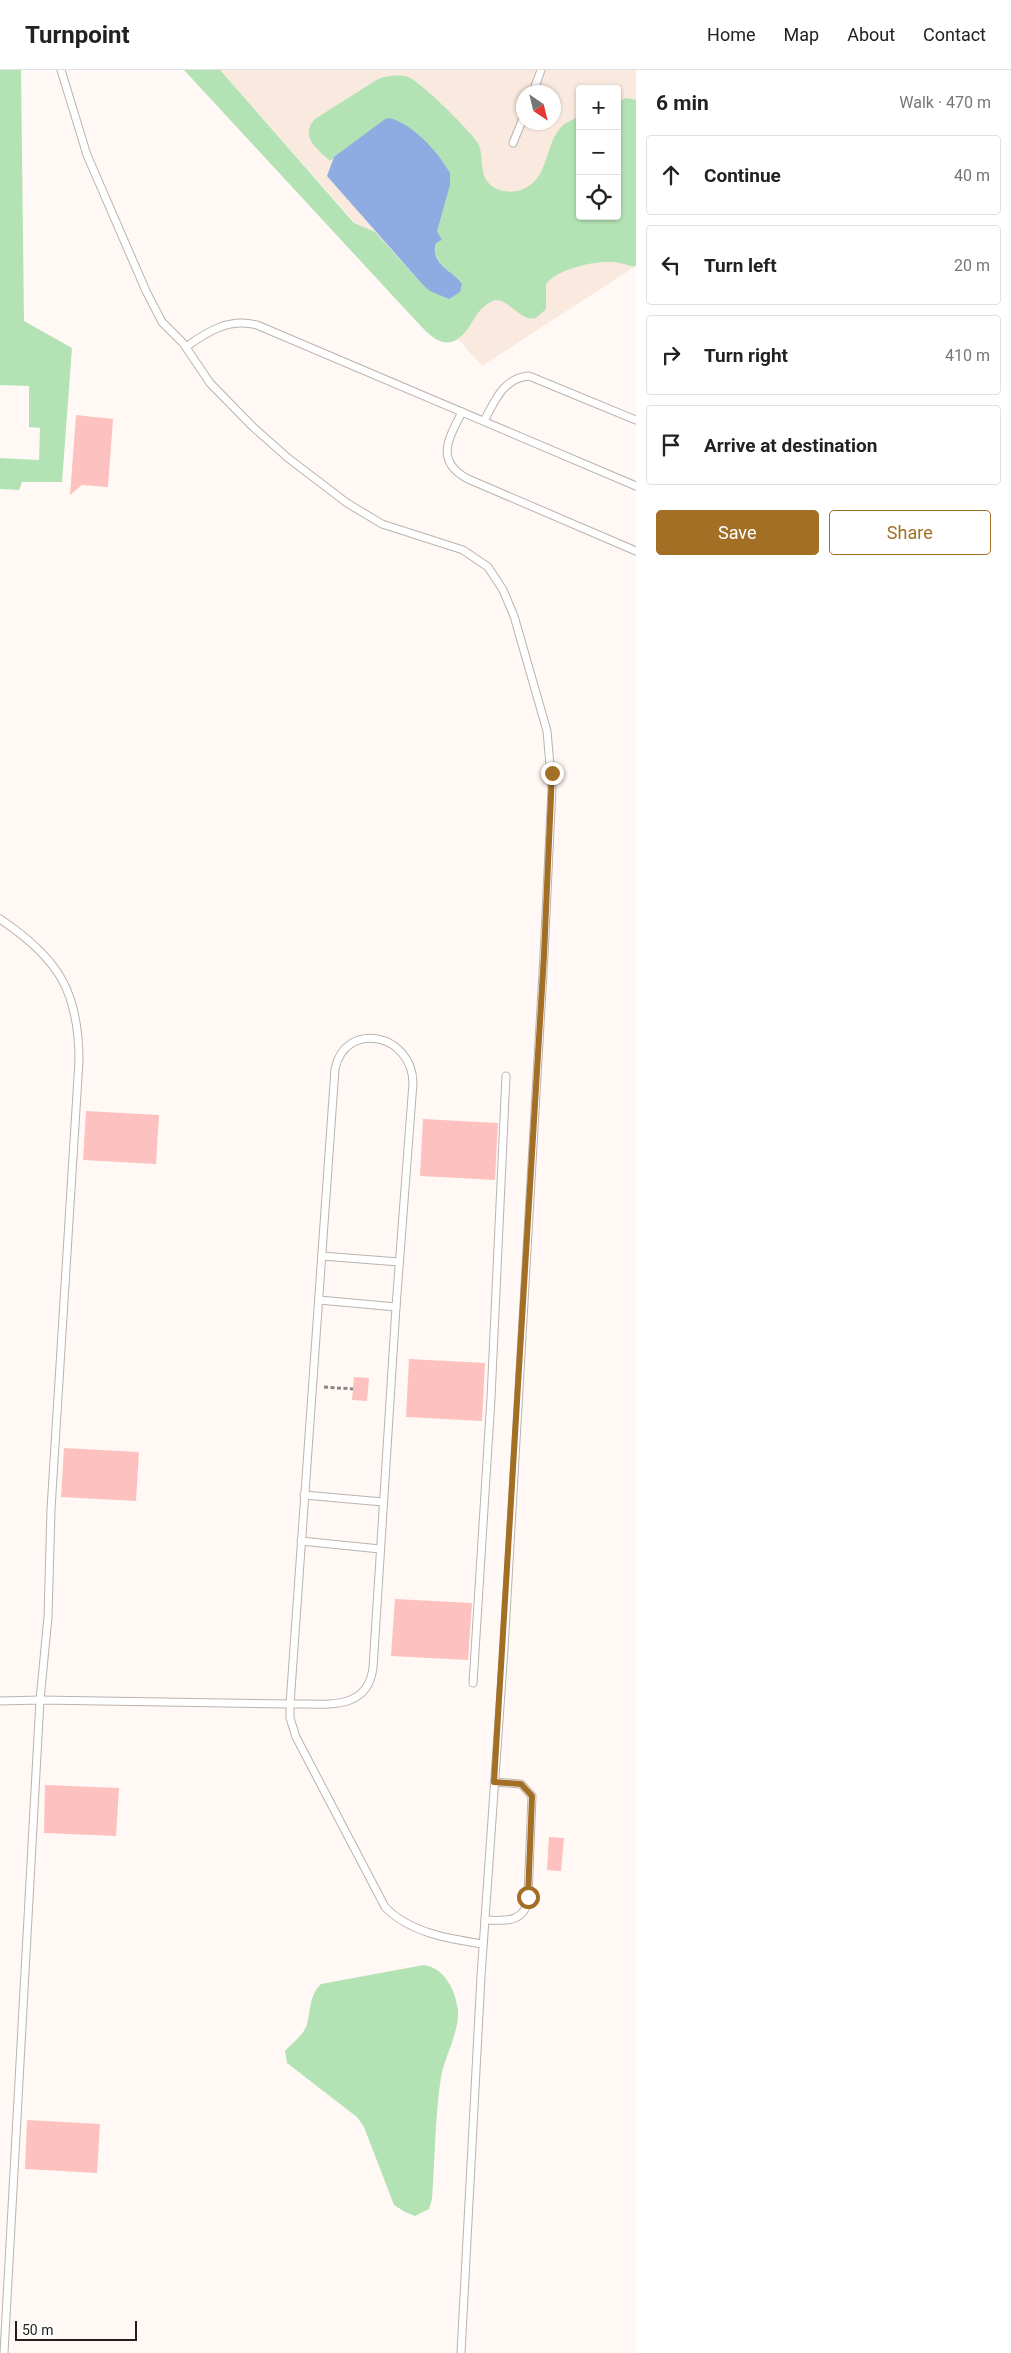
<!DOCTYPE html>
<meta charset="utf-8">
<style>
:root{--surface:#fff;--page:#f2f2f2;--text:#222;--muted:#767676;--line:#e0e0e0;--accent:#a26f25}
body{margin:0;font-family:Roboto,sans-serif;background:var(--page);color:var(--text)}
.controls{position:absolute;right:15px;top:15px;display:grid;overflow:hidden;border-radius:5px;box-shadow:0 1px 4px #0004}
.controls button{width:45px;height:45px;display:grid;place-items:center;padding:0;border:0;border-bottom:1px solid var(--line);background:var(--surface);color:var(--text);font:25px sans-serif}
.compass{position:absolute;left:516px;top:15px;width:45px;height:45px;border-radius:50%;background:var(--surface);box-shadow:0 1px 4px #0004;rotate:145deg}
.scale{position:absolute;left:15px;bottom:12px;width:122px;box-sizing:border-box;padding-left:5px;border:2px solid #211e1d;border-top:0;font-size:14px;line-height:18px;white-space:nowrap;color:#211e1d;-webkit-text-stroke:4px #fff;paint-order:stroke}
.stop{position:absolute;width:15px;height:15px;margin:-11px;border:4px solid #a26f25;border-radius:50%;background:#fff}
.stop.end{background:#a26f25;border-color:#fff;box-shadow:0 1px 5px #0008}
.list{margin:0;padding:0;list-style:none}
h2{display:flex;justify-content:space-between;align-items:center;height:65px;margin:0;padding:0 20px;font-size:21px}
h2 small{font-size:16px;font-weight:400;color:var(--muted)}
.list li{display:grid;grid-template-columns:32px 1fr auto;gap:15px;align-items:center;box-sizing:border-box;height:80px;margin:0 10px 10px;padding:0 10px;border:1px solid var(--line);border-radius:5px}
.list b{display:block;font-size:19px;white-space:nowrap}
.list em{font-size:16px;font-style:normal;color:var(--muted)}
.actions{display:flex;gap:10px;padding:15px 20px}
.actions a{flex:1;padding:11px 0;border:1px solid var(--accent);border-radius:5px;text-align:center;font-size:18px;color:var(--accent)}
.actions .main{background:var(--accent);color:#fff}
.icon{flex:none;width:28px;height:28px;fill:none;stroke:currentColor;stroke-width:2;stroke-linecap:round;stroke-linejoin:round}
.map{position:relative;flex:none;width:636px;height:2283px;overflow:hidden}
header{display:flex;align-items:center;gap:30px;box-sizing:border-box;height:70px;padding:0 25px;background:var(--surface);border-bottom:1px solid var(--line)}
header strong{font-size:24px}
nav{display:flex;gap:28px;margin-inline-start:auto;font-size:18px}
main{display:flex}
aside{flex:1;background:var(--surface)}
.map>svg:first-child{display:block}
.built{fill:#f9e9df;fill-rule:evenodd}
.green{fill:#b3e3b5}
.water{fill:#8eace1}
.building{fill:#fdc2c0}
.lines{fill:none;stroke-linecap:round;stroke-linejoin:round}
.service-casing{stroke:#bab3ae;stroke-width:9}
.path{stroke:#8b8684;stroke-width:3;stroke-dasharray:4 2.5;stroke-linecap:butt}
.service{stroke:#fff;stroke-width:7}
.route{stroke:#a26f25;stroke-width:6}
</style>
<header>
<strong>Turnpoint</strong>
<nav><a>Home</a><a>Map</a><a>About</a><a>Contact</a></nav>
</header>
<main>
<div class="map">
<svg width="636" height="2283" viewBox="0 0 636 2283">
<rect width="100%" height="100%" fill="#fff8f4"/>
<!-- built -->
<path class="built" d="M220,0h416v196l-154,100zM580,19h37v127h-37zM524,22h30v30h-30z"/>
<!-- green -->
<g class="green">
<polygon points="0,0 21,0 24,251 72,278 62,412 22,412 19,420 0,419 0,388 39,390 40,358 29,357 29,316 0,315"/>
<path d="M184,0h36l134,153 21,9 48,53 39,-1c-8,-13 -32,-20 -26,-41l6,-3 -5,-9 10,-63c-20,-24 -30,-41 -62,-49l-55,42c-13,-12 -31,-25 -15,-42l63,-40c9,-3 20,-5 30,-2 12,4 65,56 71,68 3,8 2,17 4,26 3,18 22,24 38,19 27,-10 23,-39 37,-59 5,-8 14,-11 22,-15v100h37v-114l9,-4 10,2v166c-7,1 -15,-4 -23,-4 -19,-1 -54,6 -67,22v25l-10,9c-16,4 -25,-18 -41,-18 -12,5 -18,13 -24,24 -25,40 -45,6 -67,-16z"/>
<path d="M424,1895c21,3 32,26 34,46 1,21 -13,45 -17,66 -6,40 -6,82 -9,122l-3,10 -14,7 -10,-4 -11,-7 -30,-78 -7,-10 -70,-54 -2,-12c7,-8 19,-16 22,-27 4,-15 2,-28 14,-40z"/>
</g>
<!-- water -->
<path class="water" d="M390,48c24,7 48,34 60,55v12l-13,46 5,9 -6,3c-7,21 18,28 26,41l-2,8 -11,7 -19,-8 -7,-6 -96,-109 7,-19 51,-38z"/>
<!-- building -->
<g class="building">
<polygon points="76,345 113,349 108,417 82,415 70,425"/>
<polygon points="86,1041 159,1045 156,1094 83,1090"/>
<polygon points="423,1049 498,1053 495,1110 420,1106"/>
<polygon points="409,1289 485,1293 482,1351 406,1347"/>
<polygon points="354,1307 369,1308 367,1331 352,1330"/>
<polygon points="64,1378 139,1382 136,1431 61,1427"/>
<polygon points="395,1529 472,1533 468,1590 391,1586"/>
<polygon points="45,1715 119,1718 116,1766 44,1763"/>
<polygon points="549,1767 564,1768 561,1801 547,1800"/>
<polygon points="27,2050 100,2054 97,2103 25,2099"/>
</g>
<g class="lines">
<defs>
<g id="service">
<polyline points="61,0 87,85 146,221 162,252 183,273 210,313 252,356 288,388 347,433 382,454 463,480 488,497 503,520 514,546 547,661 552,718 544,885 504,1579 481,1906 461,2283"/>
<polyline points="533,22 541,0"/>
<polyline points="513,73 524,46"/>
<path d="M186,277c22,-16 43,-29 71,-22l379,161"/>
<path d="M462,342c-13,26 -28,49 6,67l168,72"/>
<path d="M484,351c11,-20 19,-43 45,-45l107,44"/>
<path d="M0,849c58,39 79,72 79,142l-28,448 -3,108 -8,83 -36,653"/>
<polyline points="322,1186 399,1192"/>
<polyline points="319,1230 396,1237"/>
<polyline points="304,1425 383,1432"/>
<polyline points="301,1471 380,1479"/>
<polyline points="473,1613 491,1328 506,1006"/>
<path d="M0,1631l40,-1 250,4c33,-1 77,9 83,-36l23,-361 17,-224c-1,-50 -68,-63 -78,-14l-45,635v14l6,19 89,170c25,26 65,32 98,37"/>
<path d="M485,1850c20,1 41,3 43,-23l4,-101 -11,-12 -27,-2"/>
</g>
</defs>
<!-- service casing -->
<use href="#service" class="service-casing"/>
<!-- path -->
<polyline class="path" points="324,1317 353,1319"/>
<!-- service -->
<use href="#service" class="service"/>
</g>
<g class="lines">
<!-- route -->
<polyline class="route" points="528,1827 532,1726 521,1714 494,1712 544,885 552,703"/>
</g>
</svg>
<div class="controls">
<button>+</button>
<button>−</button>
<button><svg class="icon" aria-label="locate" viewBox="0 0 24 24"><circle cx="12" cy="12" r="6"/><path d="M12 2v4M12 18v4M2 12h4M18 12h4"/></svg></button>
</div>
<svg class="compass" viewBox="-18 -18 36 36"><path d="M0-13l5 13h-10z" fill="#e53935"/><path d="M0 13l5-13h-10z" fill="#767676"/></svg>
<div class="scale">50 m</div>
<div class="stop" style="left:528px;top:1827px"></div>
<div class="stop end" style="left:552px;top:703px"></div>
</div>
<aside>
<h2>6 min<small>Walk · 470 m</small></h2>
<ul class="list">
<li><svg class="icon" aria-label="ahead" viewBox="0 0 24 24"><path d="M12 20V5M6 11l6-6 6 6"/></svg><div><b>Continue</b></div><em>40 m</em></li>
<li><svg class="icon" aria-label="left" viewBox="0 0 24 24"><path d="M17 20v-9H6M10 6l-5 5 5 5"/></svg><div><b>Turn left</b></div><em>20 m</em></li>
<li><svg class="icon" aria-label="right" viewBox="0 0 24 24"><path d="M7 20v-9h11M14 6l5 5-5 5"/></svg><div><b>Turn right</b></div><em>410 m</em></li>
<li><svg class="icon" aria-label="arrive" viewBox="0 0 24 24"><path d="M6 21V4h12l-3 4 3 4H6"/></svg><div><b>Arrive at destination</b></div></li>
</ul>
<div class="actions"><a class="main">Save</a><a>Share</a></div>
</aside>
</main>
